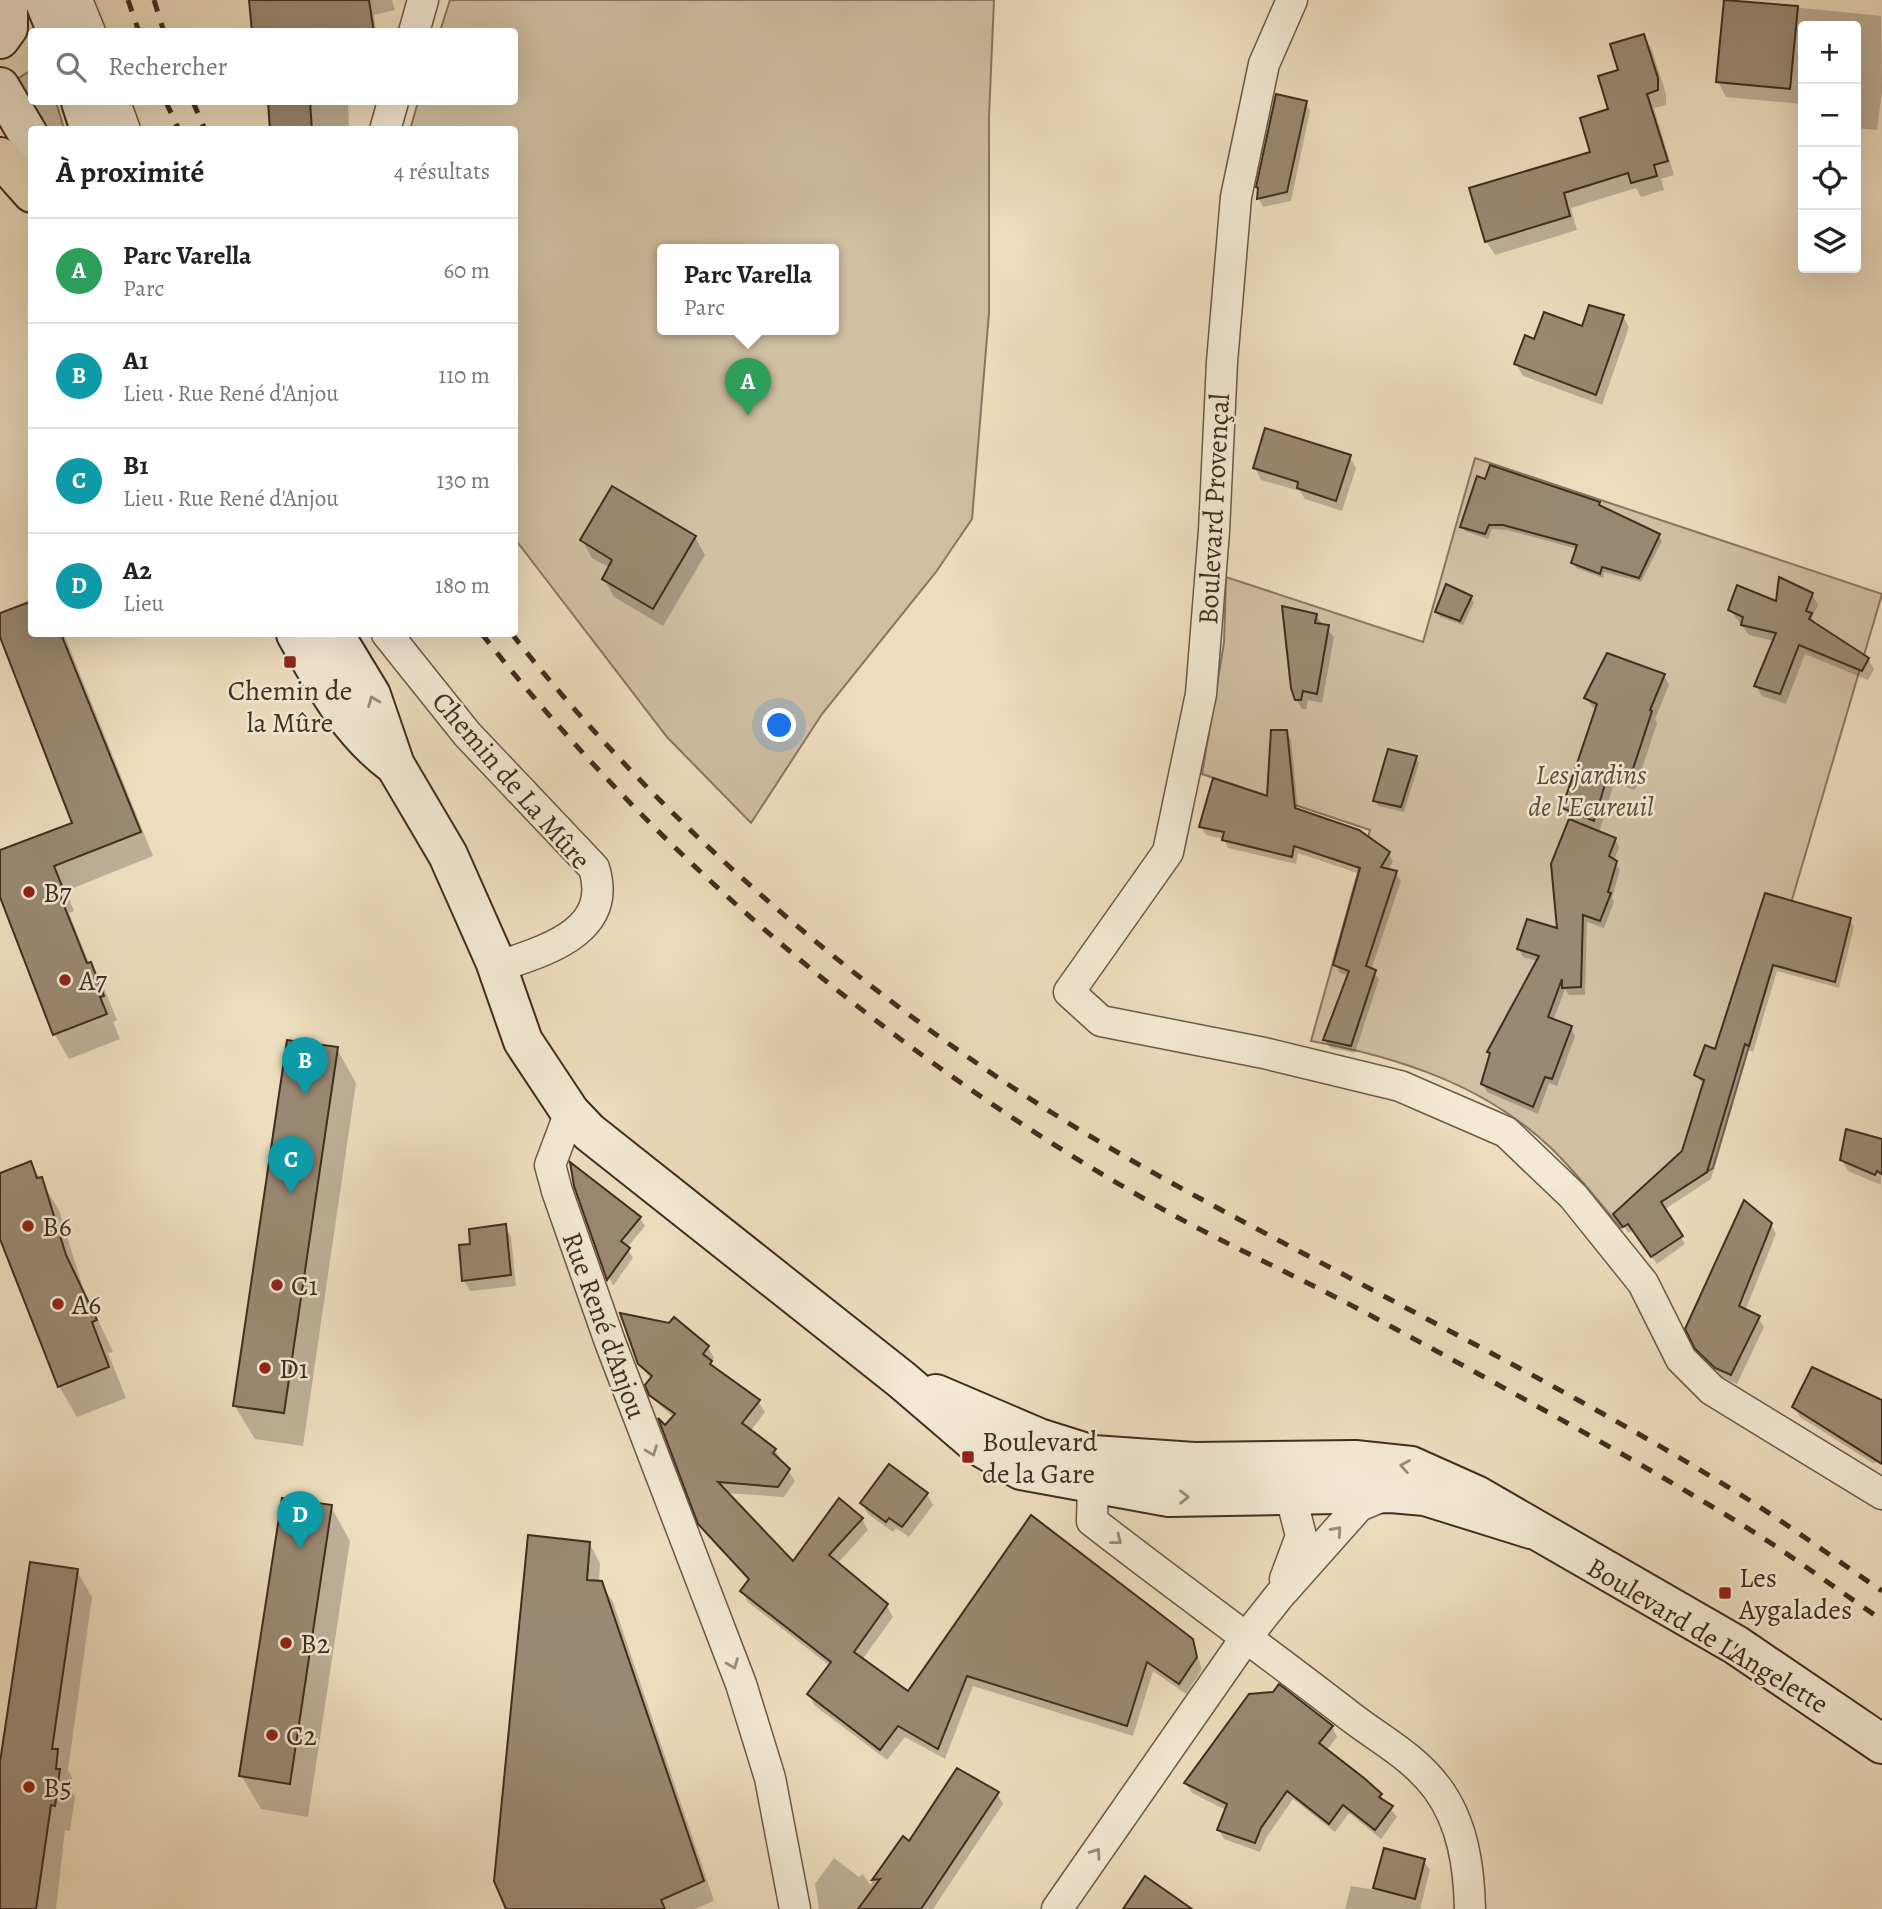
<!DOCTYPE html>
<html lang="fr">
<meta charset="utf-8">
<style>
:root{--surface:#fff;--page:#f6f6f6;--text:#222;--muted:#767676;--line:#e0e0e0;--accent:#db2777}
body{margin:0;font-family:Alegreya,serif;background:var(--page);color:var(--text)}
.controls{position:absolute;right:21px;top:21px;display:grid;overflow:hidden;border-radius:7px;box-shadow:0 7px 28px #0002}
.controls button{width:63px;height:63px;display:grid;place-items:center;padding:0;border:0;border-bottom:2px solid var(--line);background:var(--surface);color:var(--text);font:35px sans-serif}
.you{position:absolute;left:780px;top:726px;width:24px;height:24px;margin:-18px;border:5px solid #fff;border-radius:50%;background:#1a73e8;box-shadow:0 0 0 10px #1a73e833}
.badge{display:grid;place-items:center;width:46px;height:46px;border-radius:50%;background:var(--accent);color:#fff;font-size:23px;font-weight:700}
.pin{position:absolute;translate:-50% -58px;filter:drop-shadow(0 2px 4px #0008)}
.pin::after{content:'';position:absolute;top:37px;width:24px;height:21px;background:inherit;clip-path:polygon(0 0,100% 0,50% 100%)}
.popup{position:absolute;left:657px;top:244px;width:182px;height:91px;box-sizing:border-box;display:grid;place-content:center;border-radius:7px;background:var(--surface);filter:drop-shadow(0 2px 5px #0005);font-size:23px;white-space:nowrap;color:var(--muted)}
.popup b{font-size:26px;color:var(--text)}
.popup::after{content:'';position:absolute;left:50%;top:100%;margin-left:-14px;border:14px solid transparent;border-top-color:var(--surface)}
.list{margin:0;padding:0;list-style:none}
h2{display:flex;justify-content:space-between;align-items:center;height:91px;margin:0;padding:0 28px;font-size:30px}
h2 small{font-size:23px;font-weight:400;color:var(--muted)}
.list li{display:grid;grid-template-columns:46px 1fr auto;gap:21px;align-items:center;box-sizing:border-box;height:105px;padding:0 28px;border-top:2px solid var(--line)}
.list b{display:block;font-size:26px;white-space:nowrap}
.list p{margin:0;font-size:23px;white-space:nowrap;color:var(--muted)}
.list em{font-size:23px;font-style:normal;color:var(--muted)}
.icon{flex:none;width:38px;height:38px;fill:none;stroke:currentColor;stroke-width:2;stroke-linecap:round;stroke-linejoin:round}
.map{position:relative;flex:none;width:1882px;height:1909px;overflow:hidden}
.search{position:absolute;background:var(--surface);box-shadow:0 7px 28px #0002;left:28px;top:28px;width:490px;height:77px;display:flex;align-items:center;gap:18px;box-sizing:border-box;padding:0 24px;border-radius:7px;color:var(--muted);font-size:26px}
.panel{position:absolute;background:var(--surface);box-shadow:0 7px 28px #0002;left:28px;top:126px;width:490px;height:511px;border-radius:7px}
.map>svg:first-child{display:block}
.green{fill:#d0bfa2;stroke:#887661;stroke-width:2;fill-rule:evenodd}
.shadow{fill:#0003}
.building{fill:#9a8972;stroke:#402d20;stroke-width:2}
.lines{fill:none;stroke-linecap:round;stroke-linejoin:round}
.street-casing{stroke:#6b5947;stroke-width:33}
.secondary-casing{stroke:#402d20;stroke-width:42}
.highway-casing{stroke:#402d20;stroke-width:42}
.street{stroke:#f3e9d4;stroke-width:30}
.secondary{stroke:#f3e9d4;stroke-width:38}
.highway{stroke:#edddbd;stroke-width:38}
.rail{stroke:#402d20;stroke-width:5;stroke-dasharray:12 12;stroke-linecap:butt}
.oneway{stroke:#9a8b7a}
.poi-dot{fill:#8f2418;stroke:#f3e9d4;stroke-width:2.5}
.labels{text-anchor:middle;stroke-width:5;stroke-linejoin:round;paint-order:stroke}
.street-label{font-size:28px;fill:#402d20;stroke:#f3e9d4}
.poi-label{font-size:28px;fill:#402d20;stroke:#f3e9d4;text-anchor:start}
.park-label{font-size:28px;font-style:italic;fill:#5d4a3a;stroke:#f3e9d4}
</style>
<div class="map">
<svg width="1882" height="1909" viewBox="0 0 1882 1909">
<rect width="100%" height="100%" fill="#edddbd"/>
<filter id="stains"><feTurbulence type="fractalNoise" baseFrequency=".00286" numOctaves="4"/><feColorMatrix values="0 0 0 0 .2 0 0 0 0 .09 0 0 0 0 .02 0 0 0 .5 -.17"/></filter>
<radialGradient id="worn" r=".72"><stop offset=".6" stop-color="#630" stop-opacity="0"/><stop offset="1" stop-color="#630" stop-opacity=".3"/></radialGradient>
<!-- green -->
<g class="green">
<path d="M450,0h544l-5,117v196l-17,206 -36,53 -114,142 -71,109 -84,-86 -152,-198 -1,-409h-104l8,-28h96v-70l-74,-1zM662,250h172v80h-172z"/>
<polygon points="31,70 32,102 56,102 64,129 38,129 15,91 19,78"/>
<path d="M1475,458l407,136 -169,574 -92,60c-23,-27 -45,-56 -70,-80 -66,-63 -153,-91 -240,-107l59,-211 -168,-56 22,-131 2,-66 197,65z"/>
</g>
<!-- shadow -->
<g class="shadow">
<polygon points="261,0 392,0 395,10 374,15 376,32 254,32"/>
<polygon points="1725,0 1881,16 1882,91 1877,130 1856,128 1856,26 1803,26 1803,104 1726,97 1718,82"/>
<polygon points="1644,36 1652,50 1666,94 1666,105 1654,108 1674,175 1661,179 1664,190 1641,197 1636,188 1571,208 1577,230 1495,255 1486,241 1592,153 1611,110 1621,71"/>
<polygon points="270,102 348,102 349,130 272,130"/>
<polygon points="1305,102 1310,111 1291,201 1263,207 1259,199 1260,190"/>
<polygon points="1623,316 1629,327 1602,405 1523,376 1516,364 1535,341"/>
<polygon points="1349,456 1356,468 1342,511 1305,499 1300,491 1261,480 1255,468"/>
<polygon points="1599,503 1601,508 1659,536 1662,541 1641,582 1604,572 1603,578 1576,568 1573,563 1577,549 1507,530 1492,529 1488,539 1465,531 1462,526"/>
<polygon points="695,537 705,555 663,626 614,597 604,579 610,568 592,558 582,540"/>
<polygon points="1812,594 1818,605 1812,618 1816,625 1868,659 1874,669 1868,680 1805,654 1786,704 1762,696 1756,686 1774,641 1749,635 1730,610 1778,604"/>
<polygon points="1471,598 1474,603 1463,625 1440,617 1437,611"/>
<polygon points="0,615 32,634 64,634 153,856 66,891 74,911 69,913 89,963 104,988 117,1020 113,1022 120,1039 69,1059 55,1035 0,892 0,852 75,824 0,633"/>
<polygon points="1315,615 1334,637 1322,703 1308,700 1306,709 1302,709 1296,699"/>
<polygon points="1664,675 1669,685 1655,719 1657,723 1635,790 1614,783 1599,833 1615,839 1619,847 1614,861 1620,870 1612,898 1614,902 1604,928 1587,922 1585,995 1569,995 1565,989 1553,1021 1571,1028 1575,1036 1557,1086 1549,1083 1538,1114 1487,1092 1483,1084 1491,1056 1489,1052 1538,961 1523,957 1519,949 1559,931 1553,865 1571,819 1564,808 1596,711 1586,698"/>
<polygon points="1286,732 1291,740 1298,811 1388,853 1393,861 1388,871 1396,873 1401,881 1371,970 1379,979 1355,1053 1330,1048 1325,1040 1349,976 1340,973 1335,964 1360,874 1298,853 1296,864 1228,848 1224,839 1206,835 1201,827 1269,798"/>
<polygon points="1416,758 1419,763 1404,812 1378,806 1375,800"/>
<polygon points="1766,895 1850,920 1854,927 1839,988 1777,971 1753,1052 1749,1050 1711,1179 1664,1210 1685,1244 1657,1264 1633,1230 1629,1233 1619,1221 1684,1152 1704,1084 1695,1075 1716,1051"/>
<polygon points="337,1049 356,1083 303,1446 255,1439 235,1406"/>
<polygon points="1882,1141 1881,1185 1848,1171 1842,1160"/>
<polygon points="30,1163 59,1210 83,1288 113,1352 108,1353 126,1398 77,1417 59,1386 0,1235 0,1175"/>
<polygon points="572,1166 640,1218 645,1226 627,1248 633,1258 613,1286 575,1185"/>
<polygon points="1771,1224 1776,1234 1745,1311 1758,1318 1764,1327 1737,1384 1722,1377 1697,1348"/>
<polygon points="505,1226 511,1237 516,1286 470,1291 464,1280"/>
<polygon points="708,1347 714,1358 711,1362 715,1370 758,1401 765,1412 750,1432 775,1450 795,1481 784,1497 726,1493 793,1563 839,1501 862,1519 868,1530 837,1564 887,1606 893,1617 862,1660 908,1694 1032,1518 1192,1640 1202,1669 1186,1694 1153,1671 1133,1736 973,1686 945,1759 905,1737 887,1760 815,1706 809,1695 830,1666 748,1602 742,1591 749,1581 707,1535 700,1523 665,1428 674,1418 655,1401 681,1420 639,1363"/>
<polygon points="1882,1404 1882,1462 1873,1463 1800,1417 1794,1407"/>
<polygon points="927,1494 933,1505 909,1537 896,1528 893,1532 868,1514 862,1503"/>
<polygon points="331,1507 350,1541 308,1817 261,1809 241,1775"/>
<polygon points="589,1543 600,1563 599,1582 613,1602 714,1901 695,1909 508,1909"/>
<polygon points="77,1571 92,1597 68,1770 72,1778 71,1791 75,1797 70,1831 65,1830 56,1909 0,1909 0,1779"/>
<polygon points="1332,1727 1337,1737 1326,1751 1380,1795 1397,1817 1381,1839 1349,1813 1335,1832 1293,1799 1266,1838 1260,1852 1224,1839 1219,1830 1226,1810 1192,1793 1186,1784"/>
<polygon points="997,1793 1003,1804 933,1909 819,1909 815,1884 834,1858 859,1877 863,1874 870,1885 903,1839 909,1843"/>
<polygon points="1385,1850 1424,1861 1430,1870 1420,1909 1345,1909 1351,1886 1375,1890"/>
</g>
<!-- building -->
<g class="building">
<polygon points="249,0 369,0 374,32 252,32"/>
<polygon points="1724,0 1798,6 1790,89 1716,82"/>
<polygon points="1644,34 1658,78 1658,90 1647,94 1668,161 1654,165 1657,176 1631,183 1628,173 1564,193 1570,216 1485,242 1469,188 1590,152 1580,118 1608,109 1598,76 1618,70 1610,44"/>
<polygon points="1276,94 1307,101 1287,192 1257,199 1258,188 1256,187"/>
<polygon points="268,102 310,102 312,130 270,130"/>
<polygon points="1589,305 1624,315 1596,395 1514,364 1525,335 1534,339 1544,312 1582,326"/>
<polygon points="1265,428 1351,455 1336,501 1297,488 1298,482 1253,468"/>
<polygon points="1490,465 1600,502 1599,505 1660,534 1639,578 1602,567 1600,574 1571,563 1577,545 1503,525 1489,525 1485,534 1460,527 1477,476 1485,479"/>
<polygon points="612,486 696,536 653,609 602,579 612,560 580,540"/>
<polygon points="1779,577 1813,593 1806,611 1812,613 1809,619 1869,658 1862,671 1799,645 1780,694 1754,686 1776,633 1741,625 1743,617 1728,610 1737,585 1776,601"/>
<polygon points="1446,584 1472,596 1460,621 1435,612"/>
<polygon points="32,601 32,634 61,634 141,832 54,866 62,886 57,888 87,963 91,962 104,996 100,997 107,1014 53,1035 0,897 0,850 72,823 0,637 0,613"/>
<polygon points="1282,606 1317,614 1315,623 1329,625 1317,694 1303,691 1301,700 1295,700 1291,688"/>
<polygon points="1607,653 1665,674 1650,710 1652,711 1629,781 1608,774 1594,821 1562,808 1597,704 1584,698"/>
<polygon points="1271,730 1287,730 1295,808 1359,830 1390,852 1381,867 1397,871 1366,966 1376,970 1351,1046 1323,1040 1349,971 1333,965 1360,868 1294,846 1292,857 1222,840 1224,832 1199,827 1213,778 1267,796"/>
<polygon points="1388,749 1417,756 1401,807 1373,801"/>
<polygon points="1569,819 1616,838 1609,856 1617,861 1608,892 1611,893 1600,921 1583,915 1581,987 1562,988 1562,979 1548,1017 1572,1026 1552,1079 1545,1077 1533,1107 1481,1084 1490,1053 1487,1052 1539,956 1517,949 1527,919 1557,928 1551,864"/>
<polygon points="1765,893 1851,918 1835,982 1773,965 1749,1046 1745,1044 1707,1172 1661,1202 1683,1236 1651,1257 1628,1224 1623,1227 1613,1214 1682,1151 1704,1080 1694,1075 1705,1045 1715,1049"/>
<polygon points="287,1040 338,1047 284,1413 233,1406"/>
<polygon points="1846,1129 1882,1139 1882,1174 1877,1171 1875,1175 1840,1160"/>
<polygon points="31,1161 37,1178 42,1177 66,1255 97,1320 92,1322 109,1367 58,1387 0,1239 0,1173"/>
<polygon points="570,1162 641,1217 621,1241 630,1248 607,1280 574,1186"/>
<polygon points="1744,1200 1772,1223 1739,1306 1760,1316 1731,1375 1715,1368 1695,1349 1685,1329"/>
<polygon points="506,1224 511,1275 462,1281 459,1245 470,1244 469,1229"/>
<polygon points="620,1313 669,1323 674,1317 709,1346 703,1354 712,1361 710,1364 760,1400 742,1423 776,1449 773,1453 790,1469 778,1487 718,1482 793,1561 839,1498 863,1518 829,1555 888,1604 854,1652 908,1691 1031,1515 1193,1639 1197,1657 1179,1684 1147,1662 1127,1726 967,1676 938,1749 898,1726 880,1750 807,1694 831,1662 740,1591 749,1579 698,1524 658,1418 665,1425 675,1414 649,1395 645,1385 652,1376 638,1364"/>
<polygon points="1812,1367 1882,1400 1882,1464 1792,1407"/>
<polygon points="889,1464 928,1493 902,1527 889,1518 886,1522 860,1503"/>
<polygon points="282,1498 332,1505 290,1784 239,1776"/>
<polygon points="528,1535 590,1542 587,1580 602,1581 704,1881 661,1900 665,1909 506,1909 494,1881"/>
<polygon points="30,1562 78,1569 52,1749 58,1749 56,1769 60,1769 55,1806 51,1805 36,1909 0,1909 0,1762"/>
<polygon points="1279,1684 1333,1726 1319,1743 1364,1778 1382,1794 1379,1797 1393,1806 1375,1830 1343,1805 1329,1824 1287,1791 1261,1828 1255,1843 1217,1830 1227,1804 1184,1783 1249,1694 1273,1692"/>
<polygon points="957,1768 999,1792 921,1909 858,1909 880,1879 872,1880 903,1836 909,1841"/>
<polygon points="1384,1848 1425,1859 1415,1899 1373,1888"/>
<polygon points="1145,1876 1192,1909 1123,1909"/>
</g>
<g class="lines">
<defs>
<g id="street">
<polyline points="77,0 90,32"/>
<polyline points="1292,0 1264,64 1236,197 1222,362 1214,531 1201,694 1168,852 1069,992 1101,1021 1264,1053 1400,1086 1506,1132 1573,1196 1643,1283 1681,1359 1712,1390 1882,1494"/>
<polyline points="414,32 423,0"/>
<polyline points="115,102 125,130"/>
<polyline points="385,130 393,102"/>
<path d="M387,634l80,100 127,134c20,65 -51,83 -97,99"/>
<polyline points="570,1112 550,1165 557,1191 610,1342 741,1684 770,1778 795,1909"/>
<path d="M1110,1473l-17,11 -1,37c86,67 174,130 259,196 30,23 63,40 86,71 26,35 32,79 33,121"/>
<polyline points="1273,1488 1290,1493 1301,1536 1285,1579"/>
<polyline points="1057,1909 1245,1639 1279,1596 1359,1506 1388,1494"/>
</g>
<g id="secondary">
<polyline points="44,0 57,32"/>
<polyline points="0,39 8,28 8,0"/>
<polyline points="0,87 32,141"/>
<polyline points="81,102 90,130"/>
<path d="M296,634c28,49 51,95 97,130"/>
<polyline points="334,634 371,695 395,765 448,855 495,961 523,1041 570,1112 589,1132 902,1380 979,1446 1021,1470 1169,1497 1391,1493 1425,1496 1531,1529"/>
<polyline points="936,1394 1039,1438 1093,1455 1194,1462 1355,1460 1411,1466 1476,1495 1736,1645 1882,1744"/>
</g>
<polyline id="highway" points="0,157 32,193"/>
</defs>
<!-- street casing -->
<use href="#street" class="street-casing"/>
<!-- secondary casing -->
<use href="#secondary" class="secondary-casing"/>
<!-- highway casing -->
<use href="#highway" class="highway-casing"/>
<!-- street -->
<use href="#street" class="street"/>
<!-- secondary -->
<use href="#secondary" class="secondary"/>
<!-- highway -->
<use href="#highway" class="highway"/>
<!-- rail -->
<g class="rail">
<polyline points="128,0 139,32"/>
<polyline points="154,0 164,32"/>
<polyline points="166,102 179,130"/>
<polyline points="193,102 205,130"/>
<path d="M482,634c184,235 431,438 693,582 63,34 129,64 193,98 122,66 244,132 363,204 52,31 101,68 151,102"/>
<path d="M512,634c145,185 343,355 542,480 105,66 216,121 326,180 124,66 250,131 369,206 45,29 89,61 133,91"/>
</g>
</g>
<!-- one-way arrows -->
<defs><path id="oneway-chevron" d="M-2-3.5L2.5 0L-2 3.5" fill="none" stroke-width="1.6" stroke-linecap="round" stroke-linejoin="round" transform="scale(1.75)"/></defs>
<g class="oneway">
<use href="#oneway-chevron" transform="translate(373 701) rotate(-112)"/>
<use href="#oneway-chevron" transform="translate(652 1451) rotate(69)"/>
<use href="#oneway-chevron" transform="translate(1405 1466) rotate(-170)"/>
<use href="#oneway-chevron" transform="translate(1184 1497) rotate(-1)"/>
<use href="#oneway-chevron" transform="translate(1337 1531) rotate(-48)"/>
<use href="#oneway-chevron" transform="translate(1117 1540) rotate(38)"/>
<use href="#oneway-chevron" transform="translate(733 1664) rotate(69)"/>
<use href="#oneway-chevron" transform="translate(1096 1853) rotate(-55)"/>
</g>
<!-- markers -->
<g class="poi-dot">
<rect x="283" y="655" width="14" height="14" rx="3.5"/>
<circle cx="29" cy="892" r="7"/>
<circle cx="65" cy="980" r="7"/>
<circle cx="28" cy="1226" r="7"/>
<circle cx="277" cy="1285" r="7"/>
<circle cx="58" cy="1304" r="7"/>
<circle cx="265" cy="1368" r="7"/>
<rect x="961" y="1450" width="14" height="14" rx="3.5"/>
<rect x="1718" y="1586" width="14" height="14" rx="3.5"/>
<circle cx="286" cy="1643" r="7"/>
<circle cx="272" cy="1735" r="7"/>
<circle cx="29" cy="1787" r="7"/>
</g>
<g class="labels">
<!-- street labels -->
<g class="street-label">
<text transform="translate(1213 509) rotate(-87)" y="10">Boulevard Provençal</text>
<text transform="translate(512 780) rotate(49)" y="10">Chemin de La Mûre</text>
<text transform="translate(605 1325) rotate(70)" y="10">Rue René d'Anjou</text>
<text transform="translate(1708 1635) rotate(31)" y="10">Boulevard de L'Angelette</text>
</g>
<!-- poi labels -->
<g class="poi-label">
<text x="290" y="700" text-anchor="middle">Chemin de<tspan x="290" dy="32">la Mûre</tspan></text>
<text x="43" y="902">B7</text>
<text x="79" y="990">A7</text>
<text x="42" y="1236">B6</text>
<text x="291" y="1295">C1</text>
<text x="72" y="1314">A6</text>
<text x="279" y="1378">D1</text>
<text x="982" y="1451">Boulevard<tspan x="982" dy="32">de la Gare</tspan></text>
<text x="1739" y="1587">Les<tspan x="1739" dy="32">Aygalades</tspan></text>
<text x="300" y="1653">B2</text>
<text x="286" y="1745">C2</text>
<text x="43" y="1797">B5</text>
</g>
<!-- park labels -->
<g class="park-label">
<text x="1591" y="784">Les jardins<tspan x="1591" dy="32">de l'Ecureuil</tspan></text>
</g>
</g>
<rect width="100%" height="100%" filter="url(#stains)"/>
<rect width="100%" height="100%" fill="url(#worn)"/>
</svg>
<div class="controls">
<button>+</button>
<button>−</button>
<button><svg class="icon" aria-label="locate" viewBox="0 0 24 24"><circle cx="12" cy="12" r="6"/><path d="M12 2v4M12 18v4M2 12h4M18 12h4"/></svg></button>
<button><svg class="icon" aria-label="layers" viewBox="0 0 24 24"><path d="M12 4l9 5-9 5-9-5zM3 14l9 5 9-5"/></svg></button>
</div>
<div class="you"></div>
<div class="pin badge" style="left:748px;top:416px;background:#2e9e5b">A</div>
<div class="popup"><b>Parc Varella</b>Parc</div>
<div class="pin badge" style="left:305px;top:1095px;background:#0f9aa8">B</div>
<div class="pin badge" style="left:291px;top:1194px;background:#0f9aa8">C</div>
<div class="pin badge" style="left:300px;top:1549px;background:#0f9aa8">D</div>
<div class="search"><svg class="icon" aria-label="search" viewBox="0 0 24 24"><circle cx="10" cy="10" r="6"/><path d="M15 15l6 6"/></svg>Rechercher</div>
<section class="panel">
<h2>À proximité<small>4 résultats</small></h2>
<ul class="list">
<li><span class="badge" style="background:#2e9e5b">A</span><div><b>Parc Varella</b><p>Parc</p></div><em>60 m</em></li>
<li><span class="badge" style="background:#0f9aa8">B</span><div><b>A1</b><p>Lieu · Rue René d'Anjou</p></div><em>110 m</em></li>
<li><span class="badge" style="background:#0f9aa8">C</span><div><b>B1</b><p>Lieu · Rue René d'Anjou</p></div><em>130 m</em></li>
<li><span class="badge" style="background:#0f9aa8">D</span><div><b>A2</b><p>Lieu</p></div><em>180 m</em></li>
</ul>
</section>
</div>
